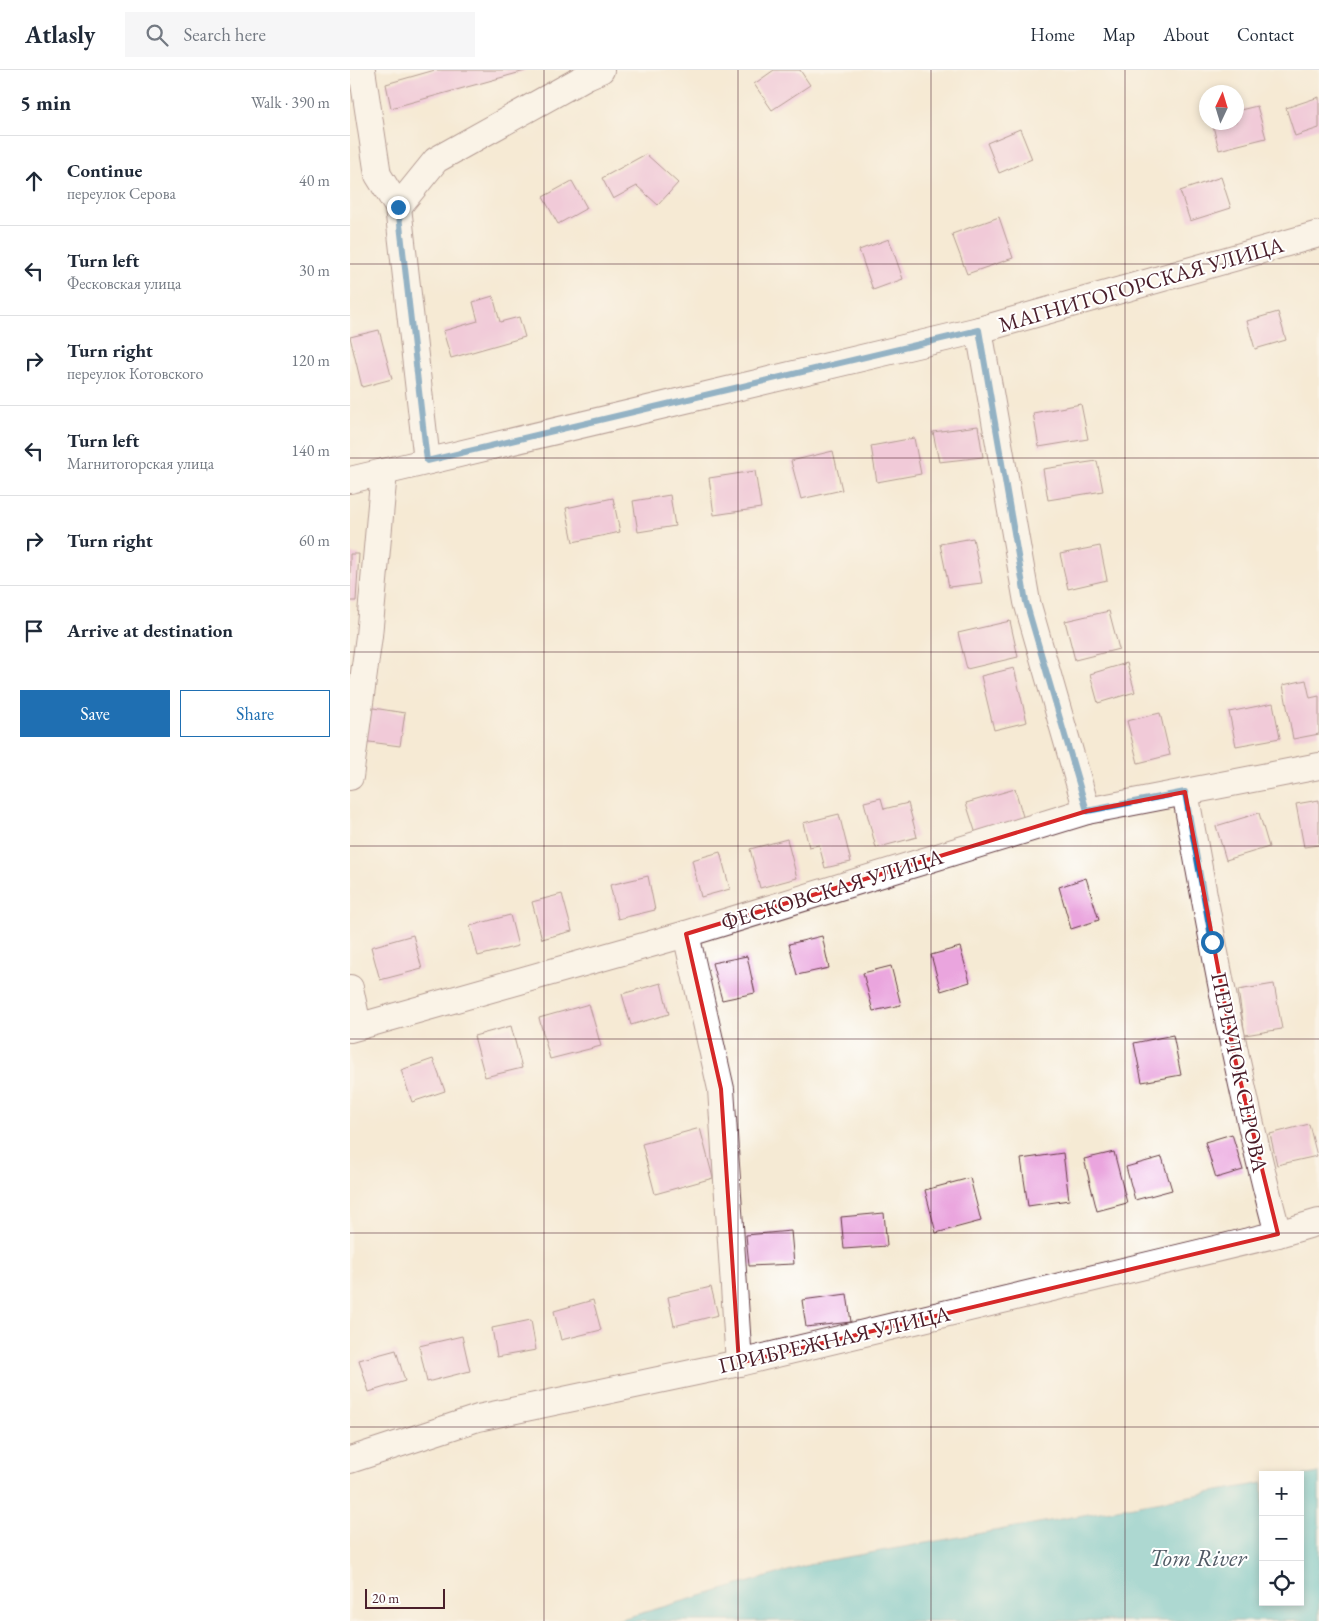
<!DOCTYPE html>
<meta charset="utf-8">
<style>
:root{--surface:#fff;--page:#f6f6f7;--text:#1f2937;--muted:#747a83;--line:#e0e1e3;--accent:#1f6fb2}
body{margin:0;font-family:"EB Garamond",serif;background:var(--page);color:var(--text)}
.controls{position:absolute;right:15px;bottom:15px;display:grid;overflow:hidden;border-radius:0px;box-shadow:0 2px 8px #0003}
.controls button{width:45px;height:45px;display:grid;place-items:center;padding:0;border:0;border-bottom:1px solid var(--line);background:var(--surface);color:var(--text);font:25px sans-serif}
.compass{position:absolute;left:849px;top:15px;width:45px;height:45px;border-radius:50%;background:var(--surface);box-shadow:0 2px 8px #0003;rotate:4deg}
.scale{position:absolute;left:15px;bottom:12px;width:80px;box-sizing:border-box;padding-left:5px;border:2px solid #4a1f2b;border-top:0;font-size:14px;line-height:18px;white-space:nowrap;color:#4a1f2b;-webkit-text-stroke:4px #fff;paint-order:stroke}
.stop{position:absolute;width:15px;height:15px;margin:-11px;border:4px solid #1f6fb2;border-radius:50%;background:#fff}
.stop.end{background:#1f6fb2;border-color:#fff;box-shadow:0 1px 5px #0008}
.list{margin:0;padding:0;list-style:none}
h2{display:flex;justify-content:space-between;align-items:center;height:65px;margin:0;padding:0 20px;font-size:21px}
h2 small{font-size:16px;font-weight:400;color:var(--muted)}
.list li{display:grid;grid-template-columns:32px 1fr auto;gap:15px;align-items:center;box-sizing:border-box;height:90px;padding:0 20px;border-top:1px solid var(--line)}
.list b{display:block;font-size:19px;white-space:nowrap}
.list p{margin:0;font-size:16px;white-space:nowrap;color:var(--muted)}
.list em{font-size:16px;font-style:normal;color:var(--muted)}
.actions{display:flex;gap:10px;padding:15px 20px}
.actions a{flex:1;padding:11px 0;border:1px solid var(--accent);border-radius:0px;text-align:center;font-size:18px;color:var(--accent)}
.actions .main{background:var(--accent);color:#fff}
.icon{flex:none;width:28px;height:28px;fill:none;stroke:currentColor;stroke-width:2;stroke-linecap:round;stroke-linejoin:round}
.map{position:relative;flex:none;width:969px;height:1551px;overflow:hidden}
header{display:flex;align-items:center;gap:30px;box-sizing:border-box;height:70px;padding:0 25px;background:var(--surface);border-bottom:1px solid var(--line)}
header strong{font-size:24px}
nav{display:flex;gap:28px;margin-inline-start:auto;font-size:18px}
.search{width:350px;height:45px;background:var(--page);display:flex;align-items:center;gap:12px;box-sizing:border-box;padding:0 18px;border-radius:0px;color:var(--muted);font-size:19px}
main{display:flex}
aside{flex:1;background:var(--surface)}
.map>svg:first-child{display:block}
.water{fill:#57c4cf;stroke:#50727d}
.building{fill:#eaa5de}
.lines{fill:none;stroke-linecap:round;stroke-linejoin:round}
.minor-casing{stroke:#643d44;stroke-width:28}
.minor{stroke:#fff;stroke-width:26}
.route{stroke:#1f6fb2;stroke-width:6}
.marked{fill:none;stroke:#d62828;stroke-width:4;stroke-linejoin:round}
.grid{fill:none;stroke:#4a1f2b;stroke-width:1;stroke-opacity:0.55}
.labels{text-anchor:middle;stroke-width:4;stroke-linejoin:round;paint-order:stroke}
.street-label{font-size:22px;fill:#4a1f2b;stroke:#fff}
.water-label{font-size:24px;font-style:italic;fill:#4f5964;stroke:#fff}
</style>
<header>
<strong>Atlasly</strong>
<div class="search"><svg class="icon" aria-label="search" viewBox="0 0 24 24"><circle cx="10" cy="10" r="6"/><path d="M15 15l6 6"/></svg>Search here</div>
<nav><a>Home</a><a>Map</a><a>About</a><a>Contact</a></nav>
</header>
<main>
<aside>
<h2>5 min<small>Walk · 390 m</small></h2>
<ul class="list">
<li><svg class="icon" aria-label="ahead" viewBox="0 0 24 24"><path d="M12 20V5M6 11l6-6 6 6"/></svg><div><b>Continue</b><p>переулок Серова</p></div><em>40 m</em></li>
<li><svg class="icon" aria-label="left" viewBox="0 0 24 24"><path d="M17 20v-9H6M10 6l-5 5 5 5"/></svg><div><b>Turn left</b><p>Фесковская улица</p></div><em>30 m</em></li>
<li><svg class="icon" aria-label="right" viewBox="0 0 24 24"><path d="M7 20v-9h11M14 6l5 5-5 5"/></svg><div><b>Turn right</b><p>переулок Котовского</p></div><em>120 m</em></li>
<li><svg class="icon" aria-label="left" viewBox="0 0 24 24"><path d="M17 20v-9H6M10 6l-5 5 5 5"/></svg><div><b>Turn left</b><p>Магнитогорская улица</p></div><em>140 m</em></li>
<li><svg class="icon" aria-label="right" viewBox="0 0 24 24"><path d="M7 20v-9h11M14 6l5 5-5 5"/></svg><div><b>Turn right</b></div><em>60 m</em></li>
<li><svg class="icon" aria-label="arrive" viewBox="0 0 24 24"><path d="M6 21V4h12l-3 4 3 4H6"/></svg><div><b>Arrive at destination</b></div></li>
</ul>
<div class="actions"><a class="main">Save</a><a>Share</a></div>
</aside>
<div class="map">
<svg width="969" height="1551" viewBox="0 0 969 1551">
<rect width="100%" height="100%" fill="#fff"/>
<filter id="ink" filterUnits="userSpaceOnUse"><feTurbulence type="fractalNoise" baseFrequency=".02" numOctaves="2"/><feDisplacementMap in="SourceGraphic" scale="10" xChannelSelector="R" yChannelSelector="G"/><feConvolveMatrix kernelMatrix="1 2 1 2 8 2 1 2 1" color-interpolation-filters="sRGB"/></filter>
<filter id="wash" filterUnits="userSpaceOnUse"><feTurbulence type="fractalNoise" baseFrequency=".0096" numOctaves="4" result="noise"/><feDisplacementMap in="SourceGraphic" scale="20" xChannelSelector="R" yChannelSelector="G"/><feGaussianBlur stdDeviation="1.12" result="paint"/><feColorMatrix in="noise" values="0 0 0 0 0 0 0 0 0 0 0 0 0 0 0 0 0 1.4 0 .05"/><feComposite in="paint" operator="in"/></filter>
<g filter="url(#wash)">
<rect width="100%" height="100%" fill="#f5ead4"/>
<!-- water -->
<polygon class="water" points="969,1403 969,1551 264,1551 469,1492 913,1413 913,1532 950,1532 950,1406"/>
<g id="blocks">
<!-- building -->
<g class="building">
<polygon points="85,0 175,0 175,1 41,38 36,14"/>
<polygon points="424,0 450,0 460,15 422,40 404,14"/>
<polygon points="969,27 969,58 945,66 936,38"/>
<polygon points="907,36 916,68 869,80 862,52 886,52 886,41"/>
<polygon points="670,59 682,89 649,103 637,73"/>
<polygon points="296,84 328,113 308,135 287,116 263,129 252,108"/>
<polygon points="871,107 881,138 840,151 830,121"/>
<polygon points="222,111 237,138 208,154 193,127"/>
<polygon points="649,147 663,188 617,204 602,164"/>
<polygon points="539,169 553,209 523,220 509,180"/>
<polygon points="143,226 150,252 169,247 175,267 101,288 93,261 128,251 123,232"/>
<polygon points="928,242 936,270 905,279 897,251"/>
<polygon points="29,260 42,309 12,317 0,267"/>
<polygon points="731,334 738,369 689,377 683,343"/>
<polygon points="628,356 633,387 589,392 583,362"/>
<polygon points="564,368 571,404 527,412 521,376"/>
<polygon points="483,381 492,420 451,429 441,391"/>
<polygon points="747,391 753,421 698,430 693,399"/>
<polygon points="405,401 411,438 364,445 359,408"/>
<polygon points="320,425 325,456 288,462 283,431"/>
<polygon points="263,428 270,462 223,472 216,438"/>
<polygon points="623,468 632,513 599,517 590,474"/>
<polygon points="750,476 757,510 718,519 710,484"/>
<polygon points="0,484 9,484 6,531 0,531"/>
<polygon points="759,541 769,579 725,590 715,551"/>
<polygon points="660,551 668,587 617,599 608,563"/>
<polygon points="777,593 785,622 748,633 740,604"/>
<polygon points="664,598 677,652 644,660 631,606"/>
<polygon points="956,610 960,628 969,626 969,664 943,669 933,615"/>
<polygon points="923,633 930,668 886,676 879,642"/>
<polygon points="17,637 55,643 50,676 12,671"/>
<polygon points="810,643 820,685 788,693 777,651"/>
<polygon points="665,719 674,750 626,764 616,733"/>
<polygon points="531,728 534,739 558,733 567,767 526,778 514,732"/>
<polygon points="969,730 969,775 954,777 946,734"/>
<polygon points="909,743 919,777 876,790 866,756"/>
<polygon points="489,744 501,792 475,798 469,775 459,777 453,753"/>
<polygon points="437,769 447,808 410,818 400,779"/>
<polygon points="370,782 380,819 351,827 342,790"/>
<polygon points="298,806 305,840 268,849 260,815"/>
<polygon points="736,808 749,850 721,859 709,817"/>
<polygon points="212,824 222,861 192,869 182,832"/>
<polygon points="160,845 168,876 128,886 120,856"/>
<polygon points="63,865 72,899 30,910 21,877"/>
<polygon points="472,866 479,898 447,905 439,874"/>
<polygon points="610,877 620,912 591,921 581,885"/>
<polygon points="397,886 405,923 372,930 362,893"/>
<polygon points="541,896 551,935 523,941 513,903"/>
<polygon points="311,913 319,944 281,955 272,924"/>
<polygon points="924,914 932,959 895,965 888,920"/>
<polygon points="239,934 251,976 200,989 189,948"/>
<polygon points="161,956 172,998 135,1007 124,966"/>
<polygon points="823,965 831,1005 792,1012 784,973"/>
<polygon points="83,989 95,1021 62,1032 51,1000"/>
<polygon points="959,1054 967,1086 927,1095 920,1064"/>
<polygon points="350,1058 363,1108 305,1124 292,1074"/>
<polygon points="882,1064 893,1100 866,1108 855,1072"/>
<polygon points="764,1082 777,1133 747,1141 734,1089"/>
<polygon points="713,1083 719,1130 678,1136 671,1089"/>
<polygon points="812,1087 822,1120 785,1130 776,1097"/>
<polygon points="620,1108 631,1151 586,1163 575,1120"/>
<polygon points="534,1143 537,1176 494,1179 491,1147"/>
<polygon points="441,1161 444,1194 399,1196 396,1165"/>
<polygon points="361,1217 368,1245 324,1256 318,1227"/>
<polygon points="497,1224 501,1252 456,1257 452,1230"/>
<polygon points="243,1230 251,1260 211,1270 204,1241"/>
<polygon points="181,1250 186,1280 147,1287 142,1258"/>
<polygon points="112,1266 120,1301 77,1312 69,1276"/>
<polygon points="46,1280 55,1311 19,1322 9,1290"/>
</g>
</g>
</g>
<g filter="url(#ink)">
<use href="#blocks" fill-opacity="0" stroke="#643d44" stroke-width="1"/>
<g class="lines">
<defs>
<g id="minor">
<polyline points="12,0 28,105 48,137 77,391"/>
<polyline points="48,137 86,90 237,6 251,0"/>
<polyline points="629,260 677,532 737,741"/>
<polyline points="0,410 629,260 969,164"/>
<polyline points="0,707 19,566 34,402"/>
<path d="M835,722c27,148 54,296 93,442"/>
<polyline points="336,864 371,1019 389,1293"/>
<polyline points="0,918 8,956"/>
<polyline points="0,959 336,864 737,741 969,696"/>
<polyline points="0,1390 128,1348 389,1293 928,1164 969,1152"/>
</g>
</defs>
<!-- minor casing -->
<use href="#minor" class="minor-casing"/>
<!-- minor -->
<use href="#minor" class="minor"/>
</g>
</g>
<g class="lines" filter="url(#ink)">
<!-- route -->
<polyline class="route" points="48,137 77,391 629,260 676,532 737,741 835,722 862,872"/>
</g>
<!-- marked area -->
<path d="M0 0H969V1551H0ZM835,722l50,267 43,175 -539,129 -18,-274 -35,-155 401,-123z" fill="#f5ead4" fill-opacity=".55" fill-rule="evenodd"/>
<path class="marked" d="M835,722l50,267 43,175 -539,129 -18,-274 -35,-155 401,-123z"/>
<!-- grid -->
<path class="grid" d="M194,0v1551M388,0v1551M581,0v1551M775,0v1551M0,194h969M0,388h969M0,582h969M0,776h969M0,969h969M0,1163h969M0,1357h969"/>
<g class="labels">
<!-- street labels -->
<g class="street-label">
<text transform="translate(791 214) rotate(-16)" y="8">МАГНИТОГОРСКАЯ УЛИЦА</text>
<text transform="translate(482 819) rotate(-17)" y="8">ФЕСКОВСКАЯ УЛИЦА</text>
<text transform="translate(890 1002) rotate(78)" y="8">ПЕРЕУЛОК СЕРОВА</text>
<text transform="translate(484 1269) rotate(-13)" y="8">ПРИБРЕЖНАЯ УЛИЦА</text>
</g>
<!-- water labels -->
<g class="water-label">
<text x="848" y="1496">Tom River</text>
</g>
</g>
</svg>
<div class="controls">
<button>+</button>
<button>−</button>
<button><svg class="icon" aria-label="locate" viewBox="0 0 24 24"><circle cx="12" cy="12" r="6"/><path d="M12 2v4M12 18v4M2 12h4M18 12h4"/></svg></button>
</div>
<svg class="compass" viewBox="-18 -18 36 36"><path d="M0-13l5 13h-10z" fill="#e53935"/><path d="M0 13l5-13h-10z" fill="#747a83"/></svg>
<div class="scale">20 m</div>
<div class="stop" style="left:862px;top:872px"></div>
<div class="stop end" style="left:48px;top:137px"></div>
</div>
</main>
